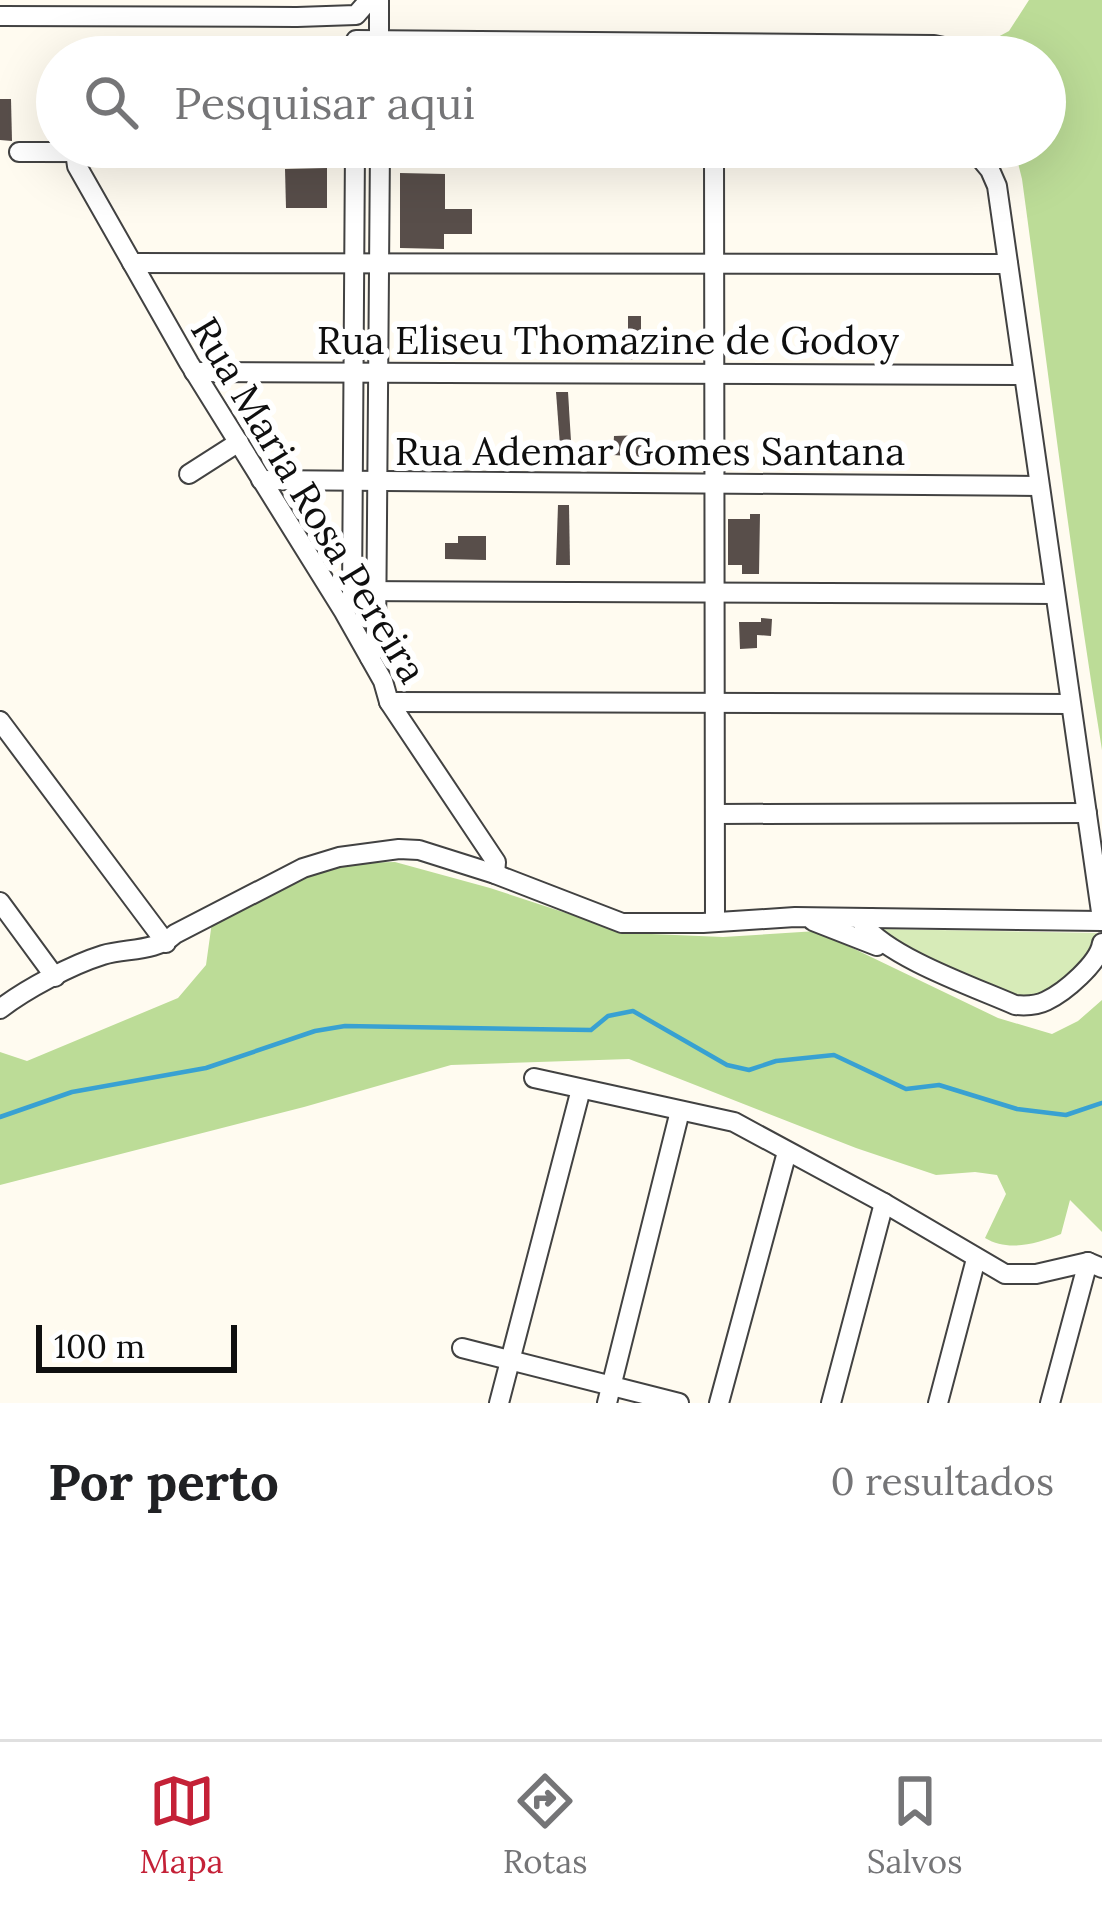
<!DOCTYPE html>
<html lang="pt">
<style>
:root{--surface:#fff;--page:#f2f2f2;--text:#202124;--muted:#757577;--line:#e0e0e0;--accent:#c42137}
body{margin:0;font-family:Lora,serif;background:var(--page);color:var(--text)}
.scale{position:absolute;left:36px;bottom:30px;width:201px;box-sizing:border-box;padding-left:12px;border:6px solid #0f0f0f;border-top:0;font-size:33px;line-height:42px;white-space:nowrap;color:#0f0f0f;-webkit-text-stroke:9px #fff;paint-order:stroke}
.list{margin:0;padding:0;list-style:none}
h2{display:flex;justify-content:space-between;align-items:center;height:156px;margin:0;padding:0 48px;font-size:51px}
h2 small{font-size:39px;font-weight:400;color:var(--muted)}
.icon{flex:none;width:66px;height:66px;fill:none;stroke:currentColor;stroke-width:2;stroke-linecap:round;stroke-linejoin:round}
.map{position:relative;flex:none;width:1102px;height:1403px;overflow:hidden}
.search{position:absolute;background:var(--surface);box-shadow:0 12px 48px #0002;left:36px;right:36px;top:36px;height:132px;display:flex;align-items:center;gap:30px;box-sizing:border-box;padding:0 42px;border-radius:66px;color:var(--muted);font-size:45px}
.sheet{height:336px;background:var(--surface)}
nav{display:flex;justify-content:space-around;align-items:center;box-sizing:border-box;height:168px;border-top:3px solid var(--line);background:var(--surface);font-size:33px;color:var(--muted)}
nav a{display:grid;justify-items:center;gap:6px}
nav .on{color:var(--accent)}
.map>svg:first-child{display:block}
.green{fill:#d7ebb8}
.forest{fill:#bcdc97}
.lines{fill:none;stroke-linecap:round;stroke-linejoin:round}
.stream{stroke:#38a1d2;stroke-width:4.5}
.building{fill:#584e4a}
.minor-casing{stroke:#424242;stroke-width:22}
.minor{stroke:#fff;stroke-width:18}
.labels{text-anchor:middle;stroke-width:12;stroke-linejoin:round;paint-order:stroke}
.street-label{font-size:39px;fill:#0f0f0f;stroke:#fff}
</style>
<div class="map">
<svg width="1102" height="1403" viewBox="0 0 1102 1403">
<rect width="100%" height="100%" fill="#fffbf0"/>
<!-- green -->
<path class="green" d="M882,929l215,4c-2,31 -47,66 -78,65l-140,-57 -2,-9z"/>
<!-- forest -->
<g class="forest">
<path d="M1029,0h73v750c-31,-190 -54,-380 -80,-571l-5,-20 -9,-12h37v-90h-62v-12l26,-14z"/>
<path d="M395,862l95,26 137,45 96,4 94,-6 181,87 54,16 26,-13 24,-21v232l-32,-32 -9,34c-25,10 -53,18 -76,4l21,-44 -9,-19 -22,-3 -39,3 -80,-27 -227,-89 -178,6 -147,42 -304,78v-133l27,9 151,-63 28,-33 6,-43 105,-49 39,-10z"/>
</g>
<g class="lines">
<!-- stream -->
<polyline class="stream" points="0,1117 72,1092 206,1068 315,1031 345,1026 591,1030 608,1016 633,1011 727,1065 749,1070 776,1061 834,1055 906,1089 939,1085 1017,1109 1066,1115 1102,1103"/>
</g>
<!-- building -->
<g class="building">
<polygon points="0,99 11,99 12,141 0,140"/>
<polygon points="327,168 327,208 286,208 285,169"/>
<polygon points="400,173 445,174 445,209 472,209 472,234 444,234 444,249 400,248"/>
<rect x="628" y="316" width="13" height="44"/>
<polygon points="556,392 568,392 572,458 561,459"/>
<polygon points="642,435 643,457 613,455 614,436"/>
<polygon points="558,505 569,505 570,565 556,565"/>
<polygon points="750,514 760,514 759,574 742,574 742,565 728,565 728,519 750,519"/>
<polygon points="458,536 486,536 486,560 445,559 445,543 458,543"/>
<polygon points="761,618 772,619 771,636 757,635 757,648 740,649 739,622 761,622"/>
</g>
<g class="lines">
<defs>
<g id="minor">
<polyline points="379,0 379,57"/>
<polyline points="0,16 297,17 356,15 369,0"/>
<polyline points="356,40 934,45 944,47 950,57"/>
<polyline points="714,147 715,922"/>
<polyline points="971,147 990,170 997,186 1102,919"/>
<polyline points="19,152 975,153"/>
<polyline points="75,152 77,166 189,363 344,612 383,681 389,702 496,862 495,874"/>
<polyline points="132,263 1008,264"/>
<polyline points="194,372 1022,375"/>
<polyline points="189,474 239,442"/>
<polyline points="261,480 1038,486"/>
<polyline points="353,591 1054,594"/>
<polyline points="352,598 355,147"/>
<polyline points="370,658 376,642 380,147"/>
<polyline points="389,702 1069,704"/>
<polyline points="0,721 166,943"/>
<polyline points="716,814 1087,813"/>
<polyline points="0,902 55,977"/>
<path d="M871,918l-6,2 -2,4c27,34 111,63 152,81 11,1 21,1 31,-4 19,-9 53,-38 56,-58"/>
<polyline points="813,921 877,946"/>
<path d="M0,1009c26,-20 71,-44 103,-54 24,-7 53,-3 72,-21l128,-66 36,-11 60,-8 20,1 76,24 127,49h81l92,-6 307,4"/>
<polyline points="534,1078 734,1122 884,1203 1005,1274 1036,1274 1088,1262 1102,1268"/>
<polyline points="462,1348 679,1403"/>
<polyline points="499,1403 581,1089"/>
<polyline points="607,1403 680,1111"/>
<polyline points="719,1403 787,1152"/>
<polyline points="831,1403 884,1203"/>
<polyline points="938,1403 976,1259"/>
<polyline points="1050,1403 1088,1262"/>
</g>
</defs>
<!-- minor casing -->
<use href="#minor" class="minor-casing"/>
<!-- minor -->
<use href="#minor" class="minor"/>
</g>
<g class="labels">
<!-- street labels -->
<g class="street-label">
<text x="608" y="354">Rua Eliseu Thomazine de Godoy</text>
<text x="650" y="465">Rua Ademar Gomes Santana</text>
<text transform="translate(309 500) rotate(59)" y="14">Rua Maria Rosa Pereira</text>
</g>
</g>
</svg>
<div class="scale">100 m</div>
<div class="search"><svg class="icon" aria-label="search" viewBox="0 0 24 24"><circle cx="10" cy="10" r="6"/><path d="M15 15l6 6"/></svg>Pesquisar aqui</div>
</div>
<section class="sheet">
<h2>Por perto<small>0 resultados</small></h2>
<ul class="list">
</ul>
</section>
<nav>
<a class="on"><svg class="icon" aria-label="map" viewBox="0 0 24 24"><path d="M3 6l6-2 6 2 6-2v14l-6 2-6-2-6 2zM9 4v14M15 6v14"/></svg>Mapa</a>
<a><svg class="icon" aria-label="directions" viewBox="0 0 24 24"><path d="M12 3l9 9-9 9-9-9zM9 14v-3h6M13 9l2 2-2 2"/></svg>Rotas</a>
<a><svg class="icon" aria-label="saved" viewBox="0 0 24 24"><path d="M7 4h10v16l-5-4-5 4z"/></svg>Salvos</a>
</nav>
